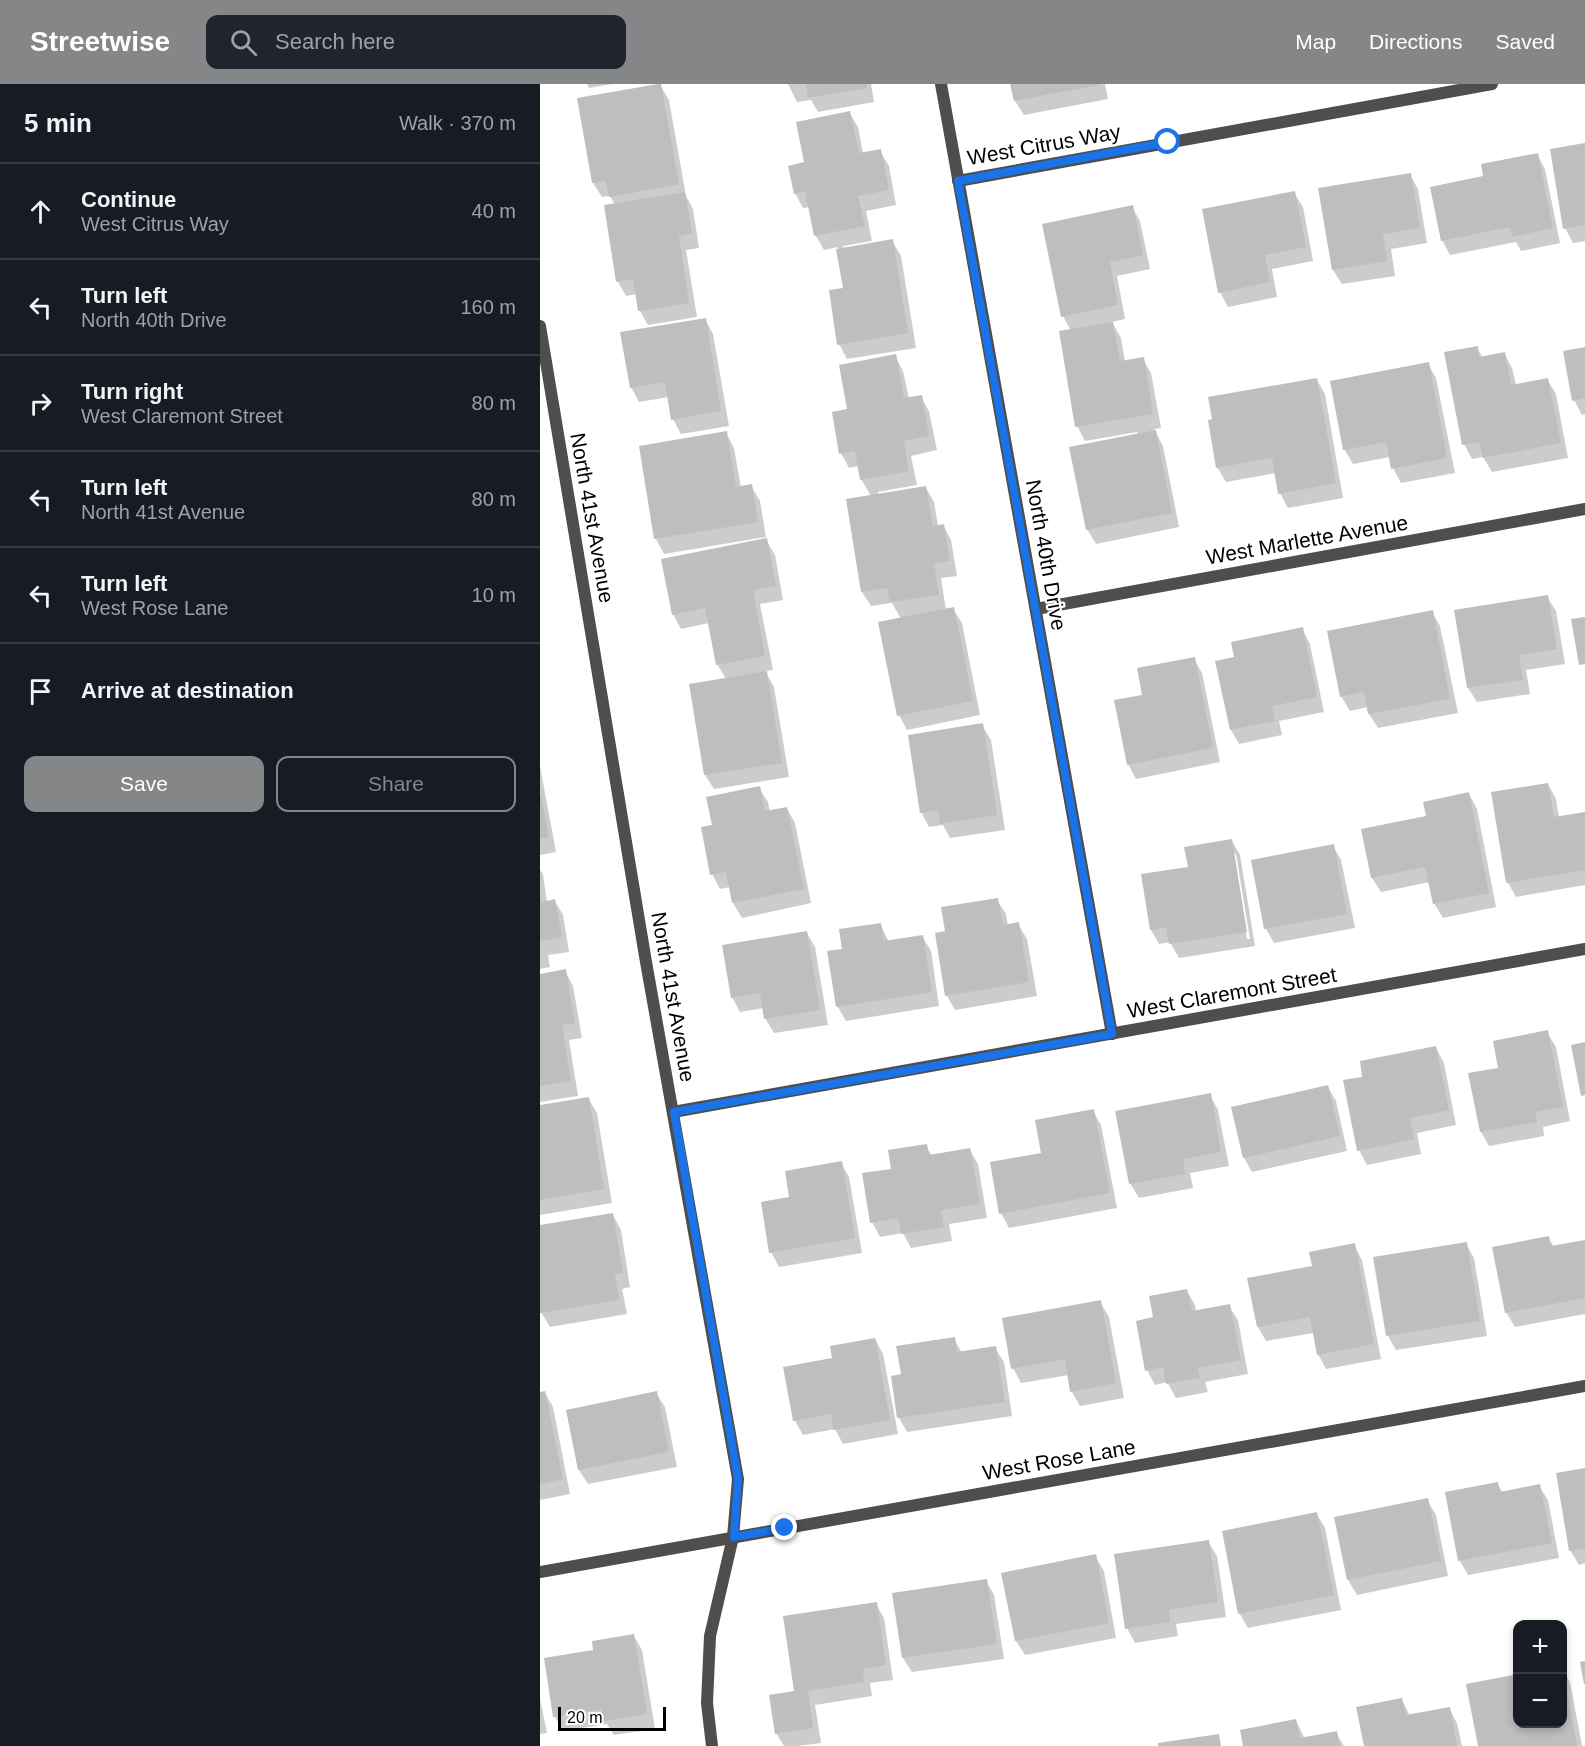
<!DOCTYPE html>
<meta charset="utf-8">
<style>
:root{--surface:#171b24;--page:#20242c;--text:#f1f3f6;--muted:#9ea1a6;--line:#363941;--accent:#858687}
body{margin:0;font-family:Helvetica,sans-serif;background:var(--page);color:var(--text)}
.controls{position:absolute;right:18px;bottom:18px;display:grid;overflow:hidden;border-radius:12px;box-shadow:0 3px 9px #0003}
.controls button{width:54px;height:54px;display:grid;place-items:center;padding:0;border:0;border-bottom:2px solid var(--line);background:var(--surface);color:var(--text);font:30px sans-serif}
.scale{position:absolute;left:18px;bottom:15px;width:108px;box-sizing:border-box;padding-left:6px;border:3px solid #000;border-top:0;font-size:16px;line-height:21px;white-space:nowrap;color:#000;-webkit-text-stroke:4px #fff;paint-order:stroke}
.stop{position:absolute;width:18px;height:18px;margin:-14px;border:4px solid #1a73e8;border-radius:50%;background:#fff}
.stop.end{background:#1a73e8;border-color:#fff;box-shadow:0 2px 6px #0008}
.list{margin:0;padding:0;list-style:none}
h2{display:flex;justify-content:space-between;align-items:center;height:78px;margin:0;padding:0 24px;font-size:26px}
h2 small{font-size:20px;font-weight:400;color:var(--muted)}
.list li{display:grid;grid-template-columns:39px 1fr auto;gap:18px;align-items:center;box-sizing:border-box;height:96px;padding:0 24px;border-top:2px solid var(--line)}
.list b{display:block;font-size:22px;white-space:nowrap}
.list p{margin:0;font-size:20px;white-space:nowrap;color:var(--muted)}
.list em{font-size:20px;font-style:normal;color:var(--muted)}
.actions{display:flex;gap:12px;padding:18px 24px}
.actions a{flex:1;padding:14px 0;border:2px solid var(--accent);border-radius:12px;text-align:center;font-size:21px;color:var(--accent)}
.actions .main{background:var(--accent);color:#fff}
.icon{flex:none;width:33px;height:33px;fill:none;stroke:currentColor;stroke-width:2;stroke-linecap:round;stroke-linejoin:round}
.map{position:relative;flex:none;width:1045px;height:1662px;overflow:hidden}
header{display:flex;align-items:center;gap:36px;box-sizing:border-box;height:84px;padding:0 30px;background:var(--accent);color:#fff}
header strong{font-size:28px}
nav{display:flex;gap:33px;margin-inline-start:auto;font-size:21px}
.search{width:420px;height:54px;background:var(--page);display:flex;align-items:center;gap:15px;box-sizing:border-box;padding:0 21px;border-radius:12px;color:var(--muted);font-size:22px}
main{display:flex}
aside{flex:1;background:var(--surface)}
.map>svg:first-child{display:block}
.shadow{fill:#0003;fill-rule:evenodd}
.building{fill:#bebebe}
.lines{fill:none;stroke-linecap:round;stroke-linejoin:round}
.street{stroke:#4e4e4e;stroke-width:12}
.route{stroke:#1a73e8;stroke-width:8}
.labels{text-anchor:middle;stroke-width:4.5;stroke-linejoin:round;paint-order:stroke}
.street-label{font-size:21px;fill:#000;stroke:#fff}
</style>
<header>
<strong>Streetwise</strong>
<div class="search"><svg class="icon" aria-label="search" viewBox="0 0 24 24"><circle cx="10" cy="10" r="6"/><path d="M15 15l6 6"/></svg>Search here</div>
<nav><a>Map</a><a>Directions</a><a>Saved</a></nav>
</header>
<main>
<aside>
<h2>5 min<small>Walk · 370 m</small></h2>
<ul class="list">
<li><svg class="icon" aria-label="ahead" viewBox="0 0 24 24"><path d="M12 20V5M6 11l6-6 6 6"/></svg><div><b>Continue</b><p>West Citrus Way</p></div><em>40 m</em></li>
<li><svg class="icon" aria-label="left" viewBox="0 0 24 24"><path d="M17 20v-9H6M10 6l-5 5 5 5"/></svg><div><b>Turn left</b><p>North 40th Drive</p></div><em>160 m</em></li>
<li><svg class="icon" aria-label="right" viewBox="0 0 24 24"><path d="M7 20v-9h11M14 6l5 5-5 5"/></svg><div><b>Turn right</b><p>West Claremont Street</p></div><em>80 m</em></li>
<li><svg class="icon" aria-label="left" viewBox="0 0 24 24"><path d="M17 20v-9H6M10 6l-5 5 5 5"/></svg><div><b>Turn left</b><p>North 41st Avenue</p></div><em>80 m</em></li>
<li><svg class="icon" aria-label="left" viewBox="0 0 24 24"><path d="M17 20v-9H6M10 6l-5 5 5 5"/></svg><div><b>Turn left</b><p>West Rose Lane</p></div><em>10 m</em></li>
<li><svg class="icon" aria-label="arrive" viewBox="0 0 24 24"><path d="M6 21V4h12l-3 4 3 4H6"/></svg><div><b>Arrive at destination</b></div></li>
</ul>
<div class="actions"><a class="main">Save</a><a>Share</a></div>
</aside>
<div class="map">
<svg width="1045" height="1662" viewBox="0 0 1045 1662">
<rect width="100%" height="100%" fill="#fff"/>
<!-- shadow -->
<g class="shadow">
<polygon points="47,0 72,0 49,4"/>
<polygon points="248,0 331,0 334,18 278,28 271,16 257,18"/>
<polygon points="472,0 565,0 568,15 484,31 475,17"/>
<polygon points="120,1 129,16 146,112 153,125 159,164 146,166 157,233 108,241 100,227 97,210 86,212 78,198 75,121 70,112 62,113 53,99"/>
<polygon points="309,28 318,43 323,70 340,67 349,82 356,121 326,127 332,157 303,162 304,165 352,157 361,172 376,264 307,275 299,260 305,205 298,163 284,166 276,152 270,123 263,124 255,109 266,79"/>
<polygon points="1045,61 1045,157 1033,159 1025,144 1012,66"/>
<polygon points="997,70 1005,85 1020,159 981,167 976,158 910,171 902,156 945,94"/>
<polygon points="870,91 878,105 887,159 851,165 855,192 802,200 793,186"/>
<polygon points="754,109 763,123 773,177 732,185 737,213 688,223 680,208"/>
<polygon points="592,123 600,137 610,185 577,192 585,235 572,238 581,254 585,277 603,275 611,289 621,344 614,345 623,362 639,443 556,460 547,445 598,351 597,348 545,357 537,342 531,247 523,232"/>
<polygon points="165,235 173,250 189,342 141,350 133,335 129,313 99,318 91,303"/>
<polygon points="937,264 943,274 964,269 972,284 976,301 1007,295 1016,310 1028,374 952,388 943,373 932,375 924,360"/>
<polygon points="1045,265 1045,330 1042,331 1034,316 1025,268"/>
<polygon points="355,272 363,287 369,315 381,313 389,327 397,366 371,372 377,401 338,408 339,411 386,404 394,418 398,442 403,441 411,456 417,492 401,494 406,526 413,525 422,539 440,631 367,646 359,631 361,535 352,519 331,522 322,508 331,412 321,395 319,382 309,384 301,369 309,326"/>
<polygon points="888,280 896,294 915,389 861,399 853,384 850,373 813,380 804,365"/>
<polygon points="777,296 785,310 803,414 748,424 740,409 736,389 686,398 677,383"/>
<polygon points="186,349 194,364 201,404 211,402 220,417 226,453 124,470 116,455 100,363"/>
<polygon points="226,456 235,471 243,516 220,520 233,586 225,587 234,603 249,693 174,705 165,691 186,595 177,580 169,539 141,545 133,530"/>
<polygon points="1007,513 1016,527 1025,580 986,586 990,610 937,618 928,604"/>
<polygon points="892,528 900,542 918,629 838,644 829,630 828,623 810,627 801,612"/>
<polygon points="762,545 770,560 784,628 739,637 742,651 699,660 691,646 696,574"/>
<polygon points="654,575 662,589 680,678 596,695 588,680 604,612"/>
<polygon points="442,641 451,656 465,746 410,754 403,741 389,743 381,728"/>
<polygon points="0,682 16,768 0,771"/>
<polygon points="1008,700 1016,715 1019,734 1045,729 1045,801 976,813 968,799"/>
<polygon points="219,704 228,718 230,728 247,725 255,739 271,819 202,834 193,819 190,803 180,805 172,790 173,742"/>
<polygon points="929,710 937,725 956,823 903,834 894,819 890,798 841,808 832,794 888,733"/>
<path d="M692,757l8,14 15,91 -76,12 -9,-16 -11,2 -8,-14 38,-62zM693,770h3l14,85h-3z"/>
<polygon points="793,762 801,776 815,844 734,859 726,845 713,777"/>
<polygon points="0,786 3,790 7,818 15,817 23,831 29,868 8,871 10,883 0,885"/>
<polygon points="457,816 466,830 468,842 478,840 487,855 497,912 415,926 407,912 407,848"/>
<polygon points="340,840 349,858 382,852 391,867 399,922 306,937 298,923 289,869 304,867"/>
<polygon points="267,849 275,863 288,941 234,949 225,934 224,924 200,928 192,913"/>
<polygon points="25,887 33,902 42,954 29,956 38,1012 0,1018 0,891"/>
<polygon points="1007,948 1016,963 1030,1037 1003,1043 1004,1052 949,1062 941,1048 960,985"/>
<polygon points="896,964 904,979 916,1041 877,1049 881,1070 827,1081 819,1066 824,994"/>
<polygon points="788,1003 796,1017 807,1067 712,1088 704,1074"/>
<polygon points="670,1011 678,1026 689,1082 650,1089 653,1104 599,1114 590,1099"/>
<polygon points="48,1014 57,1029 72,1119 0,1131 0,1023"/>
<polygon points="553,1027 561,1041 577,1124 469,1144 461,1129 503,1070"/>
<polygon points="386,1062 392,1072 430,1066 438,1080 447,1134 409,1140 412,1157 371,1164 363,1149 340,1153 332,1138 353,1086"/>
<polygon points="301,1079 309,1093 322,1169 239,1183 231,1168 250,1114"/>
<polygon points="73,1131 81,1146 90,1203 82,1205 87,1230 10,1243 1,1228 0,1220 0,1143"/>
<polygon points="1008,1153 1014,1163 1045,1158 1045,1230 975,1243 966,1228"/>
<polygon points="926,1160 934,1174 947,1252 856,1266 848,1252 834,1175"/>
<polygon points="814,1161 822,1176 841,1275 786,1285 778,1270 774,1249 726,1257 718,1243 709,1196 774,1184"/>
<polygon points="647,1207 655,1221 656,1228 689,1222 698,1236 708,1290 665,1298 668,1308 636,1314 627,1298 615,1301 607,1286 615,1234"/>
<polygon points="560,1218 569,1233 584,1314 540,1322 532,1308 529,1291 481,1299 473,1284"/>
<polygon points="335,1255 343,1270 358,1350 303,1360 295,1345 263,1351 255,1337 245,1284 294,1275"/>
<polygon points="414,1255 422,1269 455,1264 464,1278 472,1332 367,1348 359,1334 353,1293 363,1292"/>
<polygon points="5,1309 13,1323 30,1410 0,1416 0,1310"/>
<polygon points="116,1309 125,1323 137,1383 48,1400 39,1386 27,1327"/>
<polygon points="1045,1386 1045,1479 1039,1481 1030,1466 1017,1391"/>
<polygon points="957,1399 963,1409 999,1402 1008,1416 1019,1474 928,1491 920,1477 907,1409"/>
<polygon points="887,1416 896,1431 908,1492 817,1511 808,1496 796,1434"/>
<polygon points="776,1429 785,1444 801,1526 708,1544 700,1530 684,1448"/>
<polygon points="668,1458 677,1472 686,1533 636,1540 638,1552 595,1559 587,1544"/>
<polygon points="555,1472 564,1487 576,1554 485,1571 476,1557 463,1490"/>
<polygon points="446,1497 454,1511 464,1575 372,1588 363,1574"/>
<polygon points="336,1520 344,1534 353,1596 330,1599 332,1612 275,1621 281,1659 258,1662 244,1662 236,1649 256,1609"/>
<polygon points="94,1552 102,1566 115,1645 74,1651 67,1640 23,1647 15,1633 6,1576 55,1568"/>
<polygon points="1023,1586 1030,1598 1042,1662 940,1662 978,1640 1023,1640"/>
<polygon points="0,1615 7,1649 0,1650"/>
<polygon points="862,1616 870,1632 909,1624 917,1639 922,1662 825,1662"/>
<polygon points="756,1637 765,1655 796,1649 804,1662 704,1662"/>
</g>
<!-- building -->
<g class="building">
<polygon points="118,0 121,0 139,100 69,113 66,97 52,99 37,14"/>
<polygon points="266,0 326,0 327,4 268,14"/>
<polygon points="470,0 559,0 559,1 474,17"/>
<polygon points="310,27 319,69 341,65 349,106 318,112 325,142 274,152 265,107 254,110 248,82 264,78 256,38"/>
<polygon points="1045,59 1045,141 1023,145 1010,65"/>
<polygon points="998,69 1013,144 972,153 970,143 901,157 890,103 943,92 941,80"/>
<polygon points="871,89 880,144 843,150 847,177 792,186 778,104"/>
<polygon points="755,107 766,163 725,171 730,198 678,209 662,125"/>
<polygon points="145,108 152,149 139,152 149,219 98,227 93,195 76,198 64,121"/>
<polygon points="593,121 603,171 570,178 578,221 521,233 502,140"/>
<polygon points="353,155 368,249 297,261 289,206 303,204 296,165"/>
<polygon points="166,234 181,327 131,336 125,298 90,304 80,248"/>
<polygon points="573,238 580,277 604,273 613,330 535,343 519,247"/>
<polygon points="938,262 939,273 965,268 971,301 1008,294 1021,359 943,374 939,358 922,361 904,268"/>
<polygon points="1045,263 1045,314 1032,317 1023,267"/>
<polygon points="356,270 364,314 382,311 389,352 364,357 369,387 320,396 315,367 299,370 292,328 307,325 299,281"/>
<polygon points="889,278 907,374 851,385 846,358 803,366 790,297"/>
<polygon points="777,294 796,399 738,410 732,374 676,384 668,336 672,335 668,313"/>
<polygon points="616,346 632,429 546,446 529,363"/>
<polygon points="187,347 196,403 212,400 218,438 114,455 99,362"/>
<polygon points="386,402 393,442 404,440 410,477 394,479 399,511 350,518 347,504 321,508 306,415"/>
<polygon points="227,454 236,502 213,506 225,572 176,581 165,524 132,531 121,475"/>
<polygon points="1008,511 1017,565 979,571 983,596 927,604 914,526"/>
<polygon points="414,523 433,617 357,632 338,538"/>
<polygon points="893,526 910,615 828,630 824,608 800,613 787,547"/>
<polygon points="1045,533 1045,580 1039,581 1031,535"/>
<polygon points="763,543 777,613 732,622 735,637 690,646 675,577 694,573 691,558"/>
<polygon points="655,573 673,664 587,681 574,616 602,611 597,584"/>
<polygon points="227,587 242,679 164,691 149,600"/>
<polygon points="443,639 457,731 400,740 398,726 380,729 368,651"/>
<polygon points="1008,699 1014,733 1045,728 1045,786 966,799 951,708"/>
<polygon points="220,702 225,727 247,723 264,805 192,819 186,788 170,791 161,743 172,741 166,713"/>
<polygon points="929,708 949,809 893,820 885,783 831,794 821,745 886,732 883,718"/>
<polygon points="1,711 9,753 0,755 0,712"/>
<polygon points="692,755 707,848 629,860 626,843 610,846 601,790 648,783 644,763"/>
<polygon points="794,760 807,830 724,845 711,776"/>
<polygon points="0,813 2,818 15,815 22,853 0,857"/>
<polygon points="458,814 463,841 479,838 489,898 405,912 395,849 405,847 401,823"/>
<polygon points="341,839 344,857 383,851 392,908 296,923 287,867 302,865 299,845"/>
<polygon points="267,847 280,926 224,935 220,909 191,914 182,861"/>
<polygon points="26,885 35,939 22,941 31,997 0,1002 0,890"/>
<polygon points="1008,946 1023,1023 995,1028 997,1038 940,1048 928,989 958,984 953,957"/>
<polygon points="1045,958 1045,1011 1041,1012 1031,961"/>
<polygon points="896,962 909,1026 870,1034 874,1055 817,1067 803,996 822,993 820,977"/>
<polygon points="788,1001 800,1052 703,1074 691,1023"/>
<polygon points="671,1009 681,1068 643,1075 645,1090 589,1100 575,1027"/>
<polygon points="49,1013 64,1105 0,1116 0,1021"/>
<polygon points="554,1025 570,1109 459,1130 450,1078 501,1069 495,1036"/>
<polygon points="387,1060 389,1071 430,1064 440,1120 401,1126 404,1143 361,1150 358,1134 330,1139 322,1089 351,1085 348,1066"/>
<polygon points="302,1077 315,1154 229,1169 221,1118 249,1113 245,1087"/>
<polygon points="73,1129 83,1189 75,1190 79,1216 0,1229 0,1141"/>
<polygon points="1009,1152 1011,1162 1045,1156 1045,1214 965,1229 952,1163"/>
<polygon points="927,1158 940,1237 846,1252 833,1173"/>
<polygon points="815,1159 834,1260 777,1271 770,1233 717,1243 707,1194 772,1182 769,1168"/>
<polygon points="647,1205 652,1227 690,1220 701,1276 658,1284 660,1294 626,1300 623,1283 605,1287 596,1237 613,1233 609,1212"/>
<polygon points="561,1216 576,1299 530,1308 525,1275 471,1285 462,1234"/>
<polygon points="415,1253 417,1268 456,1262 465,1318 357,1334 351,1292 361,1290 356,1262"/>
<polygon points="335,1254 350,1336 293,1346 291,1330 253,1337 243,1283 292,1274 290,1262"/>
<polygon points="5,1307 23,1395 0,1400 0,1308"/>
<polygon points="117,1307 129,1368 38,1386 26,1326"/>
<polygon points="1045,1384 1045,1464 1029,1467 1016,1389"/>
<polygon points="958,1398 960,1408 1000,1400 1012,1459 918,1477 905,1408"/>
<polygon points="888,1414 901,1477 807,1496 794,1433"/>
<polygon points="777,1428 794,1511 698,1530 682,1447"/>
<polygon points="669,1456 678,1518 629,1526 630,1538 585,1545 574,1470"/>
<polygon points="556,1470 569,1539 475,1557 461,1489"/>
<polygon points="447,1495 457,1560 362,1574 352,1509"/>
<polygon points="337,1518 346,1581 323,1585 324,1598 268,1607 273,1644 235,1650 229,1611 254,1607 243,1532"/>
<polygon points="94,1550 107,1630 64,1637 62,1625 13,1633 4,1574 53,1566 52,1557"/>
<polygon points="1045,1577 1045,1600 1044,1600 1040,1578"/>
<polygon points="978,1590 978,1640 1023,1640 1024,1591 1037,1662 938,1662 926,1600"/>
<polygon points="862,1614 866,1631 910,1623 917,1662 824,1662 816,1623"/>
<polygon points="756,1635 760,1654 797,1647 800,1662 703,1662 700,1646"/>
<polygon points="679,1650 681,1662 618,1662 618,1659"/>
</g>
<g class="lines">
<!-- street -->
<g class="street">
<polyline points="401,0 572,950"/>
<polyline points="418,97 952,0"/>
<polyline points="0,242 106,878 198,1395 193,1453 170,1552 167,1619 172,1662"/>
<polyline points="496,525 1045,425"/>
<polyline points="133,1028 1045,865"/>
<polyline points="0,1488 1045,1302"/>
</g>
</g>
<g class="lines">
<!-- route -->
<polyline class="route" points="245,1444 194,1453 198,1395 134,1028 572,950 418,97 628,58"/>
</g>
<g class="labels">
<!-- street labels -->
<g class="street-label">
<text transform="translate(504 61) rotate(-10)" y="7">West Citrus Way</text>
<text transform="translate(52 434) rotate(80)" y="7">North 41st Avenue</text>
<text transform="translate(767 456) rotate(-10)" y="7">West Marlette Avenue</text>
<text transform="translate(506 471) rotate(80)" y="7">North 40th Drive</text>
<text transform="translate(692 909) rotate(-10)" y="7">West Claremont Street</text>
<text transform="translate(133 913) rotate(80)" y="7">North 41st Avenue</text>
<text transform="translate(519 1376) rotate(-10)" y="7">West Rose Lane</text>
</g>
</g>
</svg>
<div class="controls">
<button>+</button>
<button>−</button>
</div>
<div class="scale">20 m</div>
<div class="stop" style="left:628px;top:58px"></div>
<div class="stop end" style="left:245px;top:1444px"></div>
</div>
</main>
